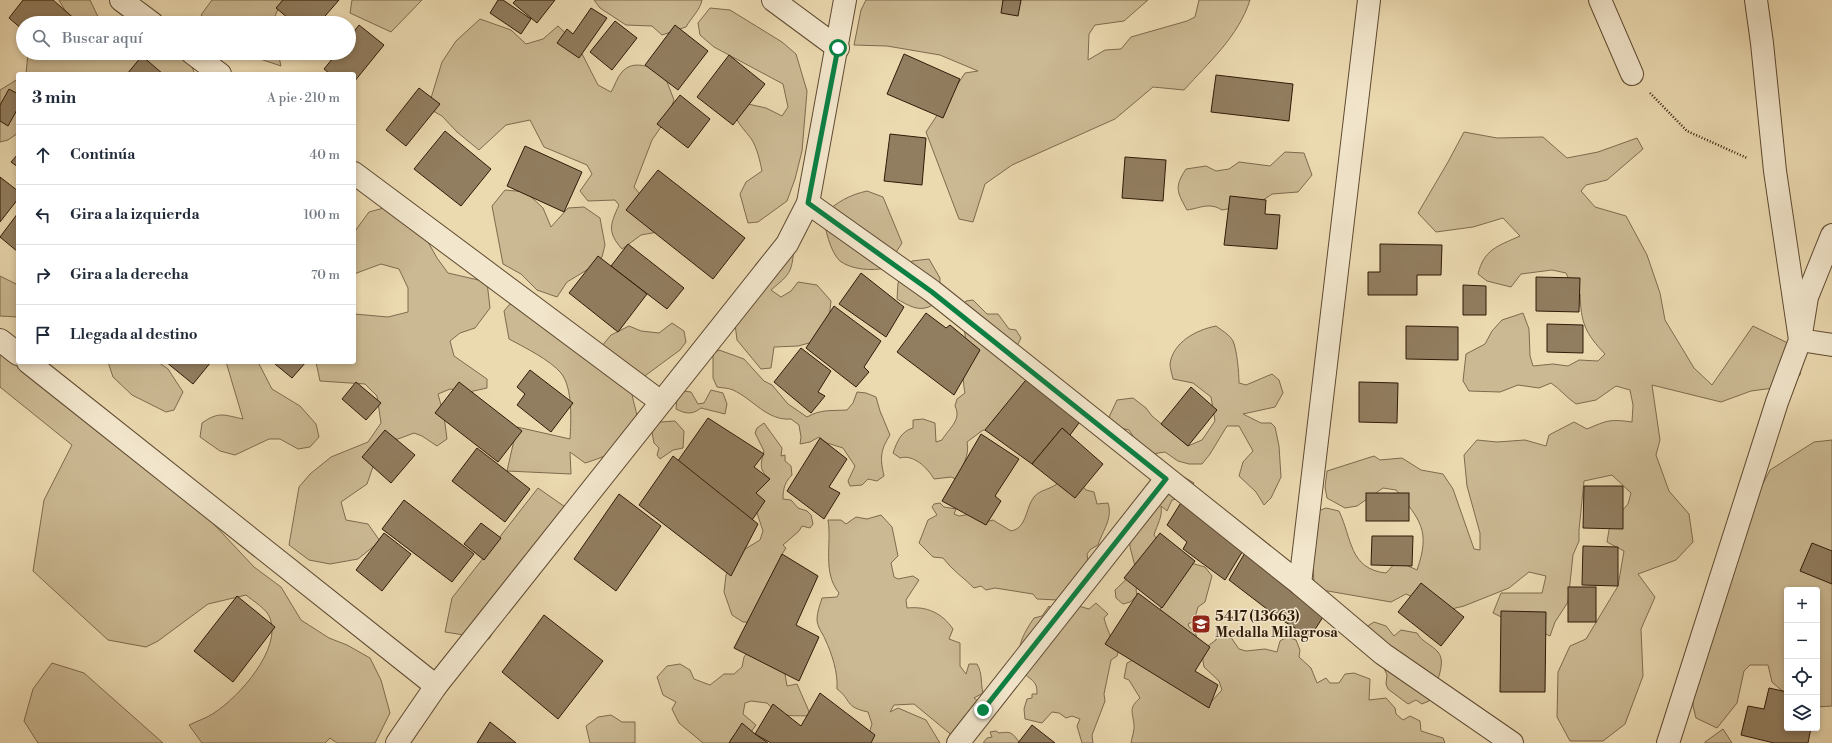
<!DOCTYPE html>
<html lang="es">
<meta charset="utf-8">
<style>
:root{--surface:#fff;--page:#f2f2f3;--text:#1f2937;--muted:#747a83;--line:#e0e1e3}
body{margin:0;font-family:"Libre Bodoni",serif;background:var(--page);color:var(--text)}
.controls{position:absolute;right:12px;bottom:12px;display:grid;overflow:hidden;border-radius:4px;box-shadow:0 2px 6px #0003}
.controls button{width:36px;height:36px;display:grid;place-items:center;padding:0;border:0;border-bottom:1px solid var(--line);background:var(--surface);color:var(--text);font:20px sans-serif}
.stop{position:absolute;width:12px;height:12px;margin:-9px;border:3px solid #0b8043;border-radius:50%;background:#fff}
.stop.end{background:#0b8043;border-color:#fff;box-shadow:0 1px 4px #0008}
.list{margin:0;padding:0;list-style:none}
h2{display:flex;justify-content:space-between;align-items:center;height:52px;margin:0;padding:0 16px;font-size:17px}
h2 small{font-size:13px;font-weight:400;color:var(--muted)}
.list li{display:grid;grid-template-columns:26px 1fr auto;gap:12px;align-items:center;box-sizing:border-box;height:60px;padding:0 16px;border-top:1px solid var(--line)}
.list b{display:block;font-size:15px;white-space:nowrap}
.list em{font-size:13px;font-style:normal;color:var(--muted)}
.icon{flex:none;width:22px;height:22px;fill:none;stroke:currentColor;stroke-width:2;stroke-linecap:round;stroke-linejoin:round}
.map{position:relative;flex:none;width:1832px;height:743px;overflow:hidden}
.search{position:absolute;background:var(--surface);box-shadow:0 2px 6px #0003;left:16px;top:16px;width:340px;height:44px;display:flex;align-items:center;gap:10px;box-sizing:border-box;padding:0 14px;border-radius:22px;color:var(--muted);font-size:15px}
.panel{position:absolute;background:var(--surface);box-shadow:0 2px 6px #0003;left:16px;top:72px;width:340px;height:292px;border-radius:4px}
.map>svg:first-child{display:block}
.green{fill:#cbb993;stroke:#7e6a4d}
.building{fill:#917d5f;stroke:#301a07}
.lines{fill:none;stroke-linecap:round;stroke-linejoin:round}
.minor-casing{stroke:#5f4a31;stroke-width:24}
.path{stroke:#301a07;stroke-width:2.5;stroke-dasharray:1 2;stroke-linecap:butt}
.minor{stroke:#f2e6cc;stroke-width:22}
.route{stroke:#0b8043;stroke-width:5}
.labels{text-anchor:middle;stroke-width:3;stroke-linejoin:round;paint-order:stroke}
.poi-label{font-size:14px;font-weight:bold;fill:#301a07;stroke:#f2e6cc;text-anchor:start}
</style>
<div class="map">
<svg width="1832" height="743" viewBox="0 0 1832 743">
<rect width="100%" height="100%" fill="#ebd9b0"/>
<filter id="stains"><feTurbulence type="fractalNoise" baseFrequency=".005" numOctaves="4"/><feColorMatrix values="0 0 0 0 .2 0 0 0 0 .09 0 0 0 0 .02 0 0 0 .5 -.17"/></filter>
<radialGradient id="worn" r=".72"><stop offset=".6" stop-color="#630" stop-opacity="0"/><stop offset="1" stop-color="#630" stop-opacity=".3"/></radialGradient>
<!-- green -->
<g class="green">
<polygon points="59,0 90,0 101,23 72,23"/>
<polygon points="212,0 282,0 272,23 210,23 201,15"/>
<polygon points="352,0 422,0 391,32 350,13"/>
<path d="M594,0h108c-2,10 -11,18 -16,27l-24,8 -10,-9 -26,-1 -26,-17z"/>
<path d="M866,0h282l-24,21 -29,4 -6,9 -1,26 17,-10 16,-1 10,-12 56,-16 8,-4 4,-17h51c-12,37 -41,62 -66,90l-31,-3 -38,32 -103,46 -27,19 -12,38 -14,-3 -33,-87 39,-59 13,-2 -38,-16 -53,-9 -33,-1 7,-35z"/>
<path d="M710,8l20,2 52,32 14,12 11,37 -5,60 -7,28 -8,22 -29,21 -10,1 -8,-29 6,-12 16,-11c-2,-10 -5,-23 -10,-31 -7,-10 -11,-12 -17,-24l13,-12 18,4 16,8 6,-9 -5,-23 -69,-37 -14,-12 -2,-12z"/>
<path d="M480,19l31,11 15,14 17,-5 15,-13 19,18 21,41 13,7c4,-6 6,-15 11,-20 11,-13 30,-5 42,2l10,26 -7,18 -15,22 -18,47 11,13 18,31 -22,4 -19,14c-15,-17 -12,-24 -3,-44l-4,-5 -27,1 -8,-10 12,-17 -5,-9 -43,-18 -14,-27 -24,5 -27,25 -22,-18 -15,-16 -14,-8 14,-46 14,-21z"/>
<polygon points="28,53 186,53 195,74 26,74"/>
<polygon points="241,53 278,53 281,66 242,53"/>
<polygon points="18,79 18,133 8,140 0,142 0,90"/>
<path d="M1464,132l33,6 46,-1 24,21 31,-6 39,-14 6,11 -36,31 -21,5 -5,6 14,16 31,9 21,39 13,38 5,27 29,48 18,17 41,-59 51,25 -4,24 -11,11 -38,5 -30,11 -69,-17 8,55 -4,15 13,36 20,23 4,28 -17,18 -38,14 17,23 -14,32 2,47 -18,48 -22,17h-33l-13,-24 1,-45 12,-26 16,-7 32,-53 6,-35 -17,-9 3,-18 18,-20 3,-11 -19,-18 -28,6 -5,49v11l-6,14 -5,47 -13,20 -5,14 -11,-5 -21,-6 -25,-12 8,-20h41l4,-17 -17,-4 -20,16 -45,18 -21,5 -37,-17 -15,8 -69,-12 -8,-7 -4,-69 16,-6 13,3c13,27 10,58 47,62l11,-12 20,9c14,-40 3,-50 -21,-80l-13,-2 -26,18 -12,2 -18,-10 -2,-11 2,-16 47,-15 6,4 22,-2 19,12 22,4 10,15 21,60 6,1v-17l-13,-47 -3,-31 13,-15 20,2 28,-2 21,6 3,-11 25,-13 13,7c21,-9 23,-10 45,-7l1,-17 -3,-15 -14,-4 -20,14 -20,4c-10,-7 -16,-15 -25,-21l-12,5 -21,-3 -18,7 -31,-1 -6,-10 3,-27 19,-10 7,-13 10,-11 21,-7 6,16 1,27 3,10 20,-2 15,2 11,-6 19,1 7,-7c-20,-21 -24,-31 -25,-60l-8,-8 -6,-13 -14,-3 -31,4 -10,13 -24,-6 -9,-7c6,-25 20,-28 42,-38l-17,-18 -30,9 -37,5 -18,-19 30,-51z"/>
<path d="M1285,152l19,1 8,22 -14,17 -26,2 -13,9 -37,7c-13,-8 -21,-2 -35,0 -10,-18 -13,-23 -1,-41l20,-3 10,5 13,-2 10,-7 31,4z"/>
<polygon points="505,190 526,192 543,208 551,227 568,208 584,207 600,218 605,245 602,257 595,265 567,282 557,297 537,290 521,274 503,264 492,206"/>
<path d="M867,191l16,6 19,46 -16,25c-14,3 -34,2 -46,-7 -10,-9 -15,-33 -17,-46 14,-13 26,-20 44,-24z"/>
<polygon points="391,206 423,233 437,258 448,273 487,282 490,308 475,328 460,333 450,341 454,356 487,379 487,388 469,392 450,389 438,394 444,416 447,439 437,446 422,436 414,433 398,439 386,439 376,458 367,484 341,502 346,520 368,524 380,541 358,559 330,564 309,560 289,545 299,487 310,474 331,457 368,442 381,423 377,396 365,384 320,381 316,362 354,362 354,314 388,317 408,312 408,288 399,269 381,264 354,274 355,231 369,212"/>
<path d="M794,247c-2,26 -4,27 -23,43l10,7 10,-6 7,-9 19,3 14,16 -3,26 -15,15 -15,4 -24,1 -3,21 -10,1 -24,-29 -2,-16 3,-36 13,-11 5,-13 10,-11z"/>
<path d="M929,259l11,19 -1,23c-16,12 -25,8 -42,-2l1,-16 14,-22z"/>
<polygon points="0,276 18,285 18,317 0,316"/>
<path d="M534,295l67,52 10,-12 18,-9 12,5 18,2 13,-10 12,8 2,11 -6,8 -38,28 -10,16c1,8 6,20 5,28 -4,24 -32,35 -52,41l-15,-11 1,22 -64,-3 10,-44 53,12c1,-18 3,-51 -9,-66 -11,-13 -37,-26 -52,-34l-5,-28 5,-6z"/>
<path d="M973,300l14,14h11l11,15 7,1 5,8 -6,12 7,22 7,14 -31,46 -15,-2 -16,12c3,13 -5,26 -11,37l-5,-2 -17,2c-7,-12 -21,-25 -34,-21l-7,-5c4,-11 8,-22 20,-25v-8l10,-1 12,4 1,19 6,-2c7,-12 20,-20 13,-34l2,-7 8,-6c-4,-18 1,-30 1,-47 0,-13 -4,-26 -8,-37l8,-8z"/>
<path d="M1216,326c5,4 13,8 17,15 4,9 6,32 6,42l7,2 26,-11 7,6 4,13 -8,14 -32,7 18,9h10l4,4 4,19 2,31 -10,21 -7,7 -8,-13 -17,-16 4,-14 10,-11 -14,-25h-12l-17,28 -8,10h-13l-11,-3 -13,-9 -13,2 -14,-10 -9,-14 -17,-4 -3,-9 8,-17 16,-2 13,10 6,8 36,30 14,-6 13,-19 -4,-24 -18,-14 -20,-4c-1,-5 -3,-11 -3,-15 3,-22 26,-34 46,-38z"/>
<path d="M0,348l101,86 28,16 80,69 45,48 27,20 20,33 28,18 18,7 23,13 11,22 9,33 -15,30h-38l-7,-5 -5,5h-123l-13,-18c8,-4 18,-7 25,-12 25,-16 68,-64 56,-95 -3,-9 -17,-17 -24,-23l-38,9 -50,37 -12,6 -38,-7 -75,-69 11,-71 28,-55 -72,-58z"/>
<path d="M719,350l25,9 20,22 8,4 16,19 19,13c14,-8 24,-6 40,-7l6,-7 4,-11 9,1 10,4 4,14 10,24c-10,16 -10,23 -6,41l-7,5 -9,-2 -6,6 -12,1 -2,-5 7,-15 -12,-18 -16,-5 -8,-6 -9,5 -10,2 1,-7 -2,-12 -8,-6c-24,2 -38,-20 -58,-29 -4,-2 -11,-2 -16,-3l-4,-9v-24z"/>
<polygon points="108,362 158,362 168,369 183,392 174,410 166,412 132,395 113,377"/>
<path d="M226,362h32l14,27 28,17 16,18 3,13 -9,10 -12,2 -18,-10h-11l-34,16 -15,-4 -20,-14 2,-14c17,-12 22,-8 41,-4z"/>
<path d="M711,390l12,3 4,11 -2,10 -24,-6c-9,7 -15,6 -25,1l1,-10 6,-8 8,1 7,12 6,-1z"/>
<polygon points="675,421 684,431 683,448 673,450 660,459 657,455 659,448 654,443 651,427 660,422"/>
<path d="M764,423l18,25 -1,8 4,-1v6l6,5 1,9c-7,7 -9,13 -9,24l8,1 7,8 9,3 4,4 2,9 -3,4 -8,-2 -3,5 -16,14 3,3 -4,6 -26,68h-13l-11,-7 -8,-23 2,-17 6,-10 13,-16 15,-9 3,-9 -7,-21v-17l14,-14c-12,-9 -9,-16 -6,-28l-9,-18 2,-5z"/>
<polygon points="1832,440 1832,706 1817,707 1817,590 1787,590 1787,695 1772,682 1768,665 1750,665 1744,671 1737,703 1717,728 1696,718 1693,706 1694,675 1756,497 1770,470 1814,442"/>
<path d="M1184,477l10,6 -12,15 -10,2 -5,11 -6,-5c2,10 -4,19 -7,29l5,7 -14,39 -9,8 1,7 -7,6 -7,2 -7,-6 -1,-8 21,-20 -6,-23 -1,-29 49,-39z"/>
<path d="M1060,481h18l8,9 8,2 3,12 11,-1c5,15 -5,27 -10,42l-7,4 -4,5 2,15 -31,31 -21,-1 -4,-5 -38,-6 -9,2 -5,-4 -7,2c-10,-10 -22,-18 -31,-30l-10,-1 -14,-14 9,-23 9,-5 -5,-8 2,-3 6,-1 4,4 12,2 -2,5 5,2 12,-2 15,8 7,-2 18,11c16,-3 14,-22 23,-34 6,-8 18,-7 26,-16z"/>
<polygon points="538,488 568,509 489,639 445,632 452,598"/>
<path d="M881,515l11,12 6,29 -7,7 3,14 4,2 15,-3 6,4 -13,20 1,8c20,-2 35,5 46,21l-4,10 11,4v23l6,8 3,-10h8c6,11 3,16 6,29l-9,5 6,5 -26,34 -40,-33 -20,1 -4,7 8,-4 28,12 14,23h-74l6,-19 -4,-12c-24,-5 -16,-12 -31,-23 1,-17 -5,-35 -12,-50 -3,-7 -8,-12 -8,-20 0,-7 3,-14 5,-21l15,-1 2,-4c-17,-21 -7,-49 -11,-73h13l5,4 10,-7 11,2z"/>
<polygon points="1191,563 1205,567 1212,576 1205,602 1198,607 1194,621 1188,624 1189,627 1195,632 1197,638 1163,616 1160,609"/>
<path d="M1068,603l21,6 7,-6 12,11 -4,4c2,10 7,16 8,26l7,5 -2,7 -6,4 -7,34 1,7 -13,34 1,8h-11l-5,-17 3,-7 -8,-3 -6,2 -7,-5 -7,-1 -10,11 -17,-4 -1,-10 3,-10 5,-1v-4h5c1,-15 -9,-14 -14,-23 -10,-19 0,-37 11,-53l8,-2 7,-10 4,5z"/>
<path d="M1374,622l12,4 8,10 7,-6 16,3c5,9 14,11 21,19 10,12 -5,37 -9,49l-7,3 -6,-4 -8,4 -20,-15 -2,-5 1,-9 -21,-48z"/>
<path d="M1222,631l8,5 9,13 7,2 19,-2 12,3 3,-11 7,-4 9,3 4,10 -1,7 12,11 6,15 9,-5 4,5h9l6,-9 9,-1 16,6 -1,21 17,-2 9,10 1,6 7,6 7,-4 10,5 1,10 22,7 2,5h-314c1,-6 4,-14 3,-19 -2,-14 -5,-16 6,-26l-11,-18 -5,-2 3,-15 8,-4 75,44 12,-13 -3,-9 -15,-14 -2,-13 3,-6 11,-8v-7z"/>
<path d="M753,645l32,29 2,12 10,-2 14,32c-20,-1 -30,3 -44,-13l-16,-2 -6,2 -2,11 13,11 -5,7 -11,-3 -9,10 -1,4h-27l-24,-20 -7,-14 4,-7 -13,-7 -6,-18 10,-11 13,-2 10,6 4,9 16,6 14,-11h10l8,-7 2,-10z"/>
<polygon points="52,663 84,673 163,743 38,743 24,721 33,689"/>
<polygon points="611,715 622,722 635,722 635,743 590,743 586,726 598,717"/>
<polygon points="1723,729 1732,743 1705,743 1705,742"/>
<path d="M996,731l3,2c13,-2 13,0 21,10h-37l4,-5 5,-1 -2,-5z"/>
</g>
<!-- building -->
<g class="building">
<polygon points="23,0 53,0 77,21 76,23 23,23 23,30 9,18"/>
<polygon points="283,0 339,0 319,23 294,23 276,8"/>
<polygon points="498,0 503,0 531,19 521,34 490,13"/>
<polygon points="516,0 555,0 537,23 513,3"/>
<polygon points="1003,0 1021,0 1018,16 1001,13"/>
<polygon points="591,8 607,18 579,58 557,43 567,29 573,34"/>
<polygon points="615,21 637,38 612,70 590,52"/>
<polygon points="359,25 384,45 354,82 354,74 330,74 324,69 337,53 349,53 349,38"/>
<polygon points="675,25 708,51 678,90 645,65"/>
<polygon points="904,54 960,79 943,118 887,94"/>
<polygon points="729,55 765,84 733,125 697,97"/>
<polygon points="142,56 163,74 127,74"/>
<polygon points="1216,75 1293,84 1289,121 1211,112"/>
<polygon points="419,88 440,104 406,146 386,130"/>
<polygon points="9,89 18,94 18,108 8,126 0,121 0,105"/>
<polygon points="680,95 710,119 688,148 657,124"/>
<polygon points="445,131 491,169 461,206 414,169"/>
<polygon points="890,134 926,138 922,185 884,181"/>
<polygon points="525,146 582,172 564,212 507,186"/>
<polygon points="18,154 18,167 11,162"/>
<polygon points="1125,157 1166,160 1163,201 1122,198"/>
<polygon points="658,170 745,238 713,279 626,210"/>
<polygon points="0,177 18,191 18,199 0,222"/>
<polygon points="1230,196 1266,200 1265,214 1280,215 1277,249 1224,245"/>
<polygon points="18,213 18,252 0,237"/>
<polygon points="628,244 684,288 667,309 611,266"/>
<polygon points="1380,244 1442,245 1441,275 1417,275 1417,295 1368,295 1368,272 1380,272"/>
<polygon points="598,256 647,294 618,332 569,293"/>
<polygon points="861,273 904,307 886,337 839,304"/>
<polygon points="1536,277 1580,278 1579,312 1536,311"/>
<polygon points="1463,285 1486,286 1486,315 1463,315"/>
<polygon points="834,306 881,341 864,367 869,372 856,387 806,348"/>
<polygon points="926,313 946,328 950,325 980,350 954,395 897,352"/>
<polygon points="1547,324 1583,325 1583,353 1547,352"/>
<polygon points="1406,326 1458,327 1458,360 1406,359"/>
<polygon points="801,348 831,371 818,392 825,396 811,413 774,382"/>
<polygon points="166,362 211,362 193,384"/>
<polygon points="276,362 306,362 292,378 275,364"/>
<polygon points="530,370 573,403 551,432 517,405 525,394 517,387"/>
<polygon points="1030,375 1082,419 1070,435 1062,428 1032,464 985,430"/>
<polygon points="356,382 381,403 366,420 342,399"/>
<polygon points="459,382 522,431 498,462 435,413"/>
<polygon points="1359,382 1398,383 1397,423 1359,422"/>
<polygon points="1191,387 1217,410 1188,446 1161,424"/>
<polygon points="708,418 764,454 754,467 770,479 756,493 765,501 750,523 675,465"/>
<polygon points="1062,428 1103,464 1075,498 1032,464"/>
<polygon points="385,430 415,455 391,483 362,457"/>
<polygon points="981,434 1019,459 995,496 1001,501 986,525 942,501"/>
<polygon points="820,438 847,459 829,487 840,493 824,519 787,491"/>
<polygon points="477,448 530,489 505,522 452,481"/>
<polygon points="673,456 758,524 731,576 639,505"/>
<polygon points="1584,486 1623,486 1623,529 1583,528"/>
<rect x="1366" y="493" width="43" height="28"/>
<polygon points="619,494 661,526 616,591 574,559"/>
<polygon points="404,500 474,554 452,582 382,529"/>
<polygon points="1182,501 1244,549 1225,580 1183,549 1187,542 1167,525"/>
<polygon points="481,523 501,538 484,560 464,544"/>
<polygon points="384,533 411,554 382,591 356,570"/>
<polygon points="1160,533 1195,561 1162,608 1124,578"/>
<polygon points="1372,536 1413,536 1412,566 1371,565"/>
<polygon points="1812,543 1832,551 1832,584 1800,571"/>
<polygon points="1583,546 1618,547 1618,586 1582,585"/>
<polygon points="1246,551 1325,614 1310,637 1280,619 1229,580"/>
<polygon points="782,554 818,576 796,625 819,637 799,681 734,648"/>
<polygon points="1421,583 1464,617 1441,646 1398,612"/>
<rect x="1568" y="587" width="28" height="35"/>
<polygon points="1138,593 1210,647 1195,671 1218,685 1209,708 1105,644"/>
<polygon points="237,596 275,627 233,682 194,651"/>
<polygon points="1501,611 1546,612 1545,692 1500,692"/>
<polygon points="544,615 603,661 558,719 502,672"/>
<polygon points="1769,688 1787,692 1787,728 1811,728 1808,743 1774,743 1741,735 1748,706 1764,709"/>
<polygon points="820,693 875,735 871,743 771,743 755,734 773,704 801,726"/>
<polygon points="490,722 510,738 516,743 477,743"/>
<polygon points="742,723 755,734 768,743 729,743"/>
<polygon points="1032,725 1055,743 1018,743"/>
</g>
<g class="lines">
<defs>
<g id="minor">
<polyline points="121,0 152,23"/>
<polyline points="773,0 838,48"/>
<polyline points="1600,0 1632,74"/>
<polyline points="192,53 220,74"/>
<polyline points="354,173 661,402"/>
<polyline points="808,203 932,291 1300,584 1383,654 1512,743"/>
<polyline points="1832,235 1807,297 1800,340 1832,345"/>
<polyline points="0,340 18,354"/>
<polyline points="28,362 436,686"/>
<polyline points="1300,584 1369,0"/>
<polyline points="397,743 436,686 787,244 808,203 845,0"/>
<polyline points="958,743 1166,479"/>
<polyline points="1668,743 1777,402 1800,340 1775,171 1762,43 1756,0"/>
</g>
</defs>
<!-- minor casing -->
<use href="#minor" class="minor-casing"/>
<!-- path -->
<polyline class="path" points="1650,93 1687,131 1747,158"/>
<!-- minor -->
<use href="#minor" class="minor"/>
</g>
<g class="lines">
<!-- route -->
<polyline class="route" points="838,48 808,203 932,292 1166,479 983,710"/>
</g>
<!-- icons -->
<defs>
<symbol id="school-square" viewBox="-11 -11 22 22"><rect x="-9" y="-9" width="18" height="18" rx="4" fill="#8f2418" stroke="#f2e6cc"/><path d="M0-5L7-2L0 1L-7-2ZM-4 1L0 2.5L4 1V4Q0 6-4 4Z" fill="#fff"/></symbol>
</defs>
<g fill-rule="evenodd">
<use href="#school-square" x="1190" y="613" width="22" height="22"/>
</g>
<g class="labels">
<!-- poi labels -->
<g class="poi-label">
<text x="1215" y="621">5417 (13663)<tspan x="1215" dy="16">Medalla Milagrosa</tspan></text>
</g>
</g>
<rect width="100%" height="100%" filter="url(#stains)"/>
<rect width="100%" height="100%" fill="url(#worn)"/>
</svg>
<div class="controls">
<button>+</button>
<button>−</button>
<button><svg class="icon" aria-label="locate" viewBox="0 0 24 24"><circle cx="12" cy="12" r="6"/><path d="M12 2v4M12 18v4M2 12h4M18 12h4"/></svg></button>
<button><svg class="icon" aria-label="layers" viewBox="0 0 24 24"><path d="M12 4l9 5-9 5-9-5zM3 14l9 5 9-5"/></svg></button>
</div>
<div class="stop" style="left:838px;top:48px"></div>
<div class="stop end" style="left:983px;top:710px"></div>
<div class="search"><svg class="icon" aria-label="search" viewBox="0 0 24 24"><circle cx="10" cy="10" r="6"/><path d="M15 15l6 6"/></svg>Buscar aquí</div>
<section class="panel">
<h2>3 min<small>A pie · 210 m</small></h2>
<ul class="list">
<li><svg class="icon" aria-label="ahead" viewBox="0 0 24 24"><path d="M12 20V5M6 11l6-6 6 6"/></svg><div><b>Continúa</b></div><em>40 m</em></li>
<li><svg class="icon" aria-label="left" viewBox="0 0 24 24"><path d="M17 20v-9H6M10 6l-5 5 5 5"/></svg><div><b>Gira a la izquierda</b></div><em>100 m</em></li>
<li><svg class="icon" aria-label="right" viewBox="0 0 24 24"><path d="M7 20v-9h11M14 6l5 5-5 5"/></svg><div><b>Gira a la derecha</b></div><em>70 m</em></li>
<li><svg class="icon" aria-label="arrive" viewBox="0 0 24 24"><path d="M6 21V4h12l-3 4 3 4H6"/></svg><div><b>Llegada al destino</b></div></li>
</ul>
</section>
</div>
